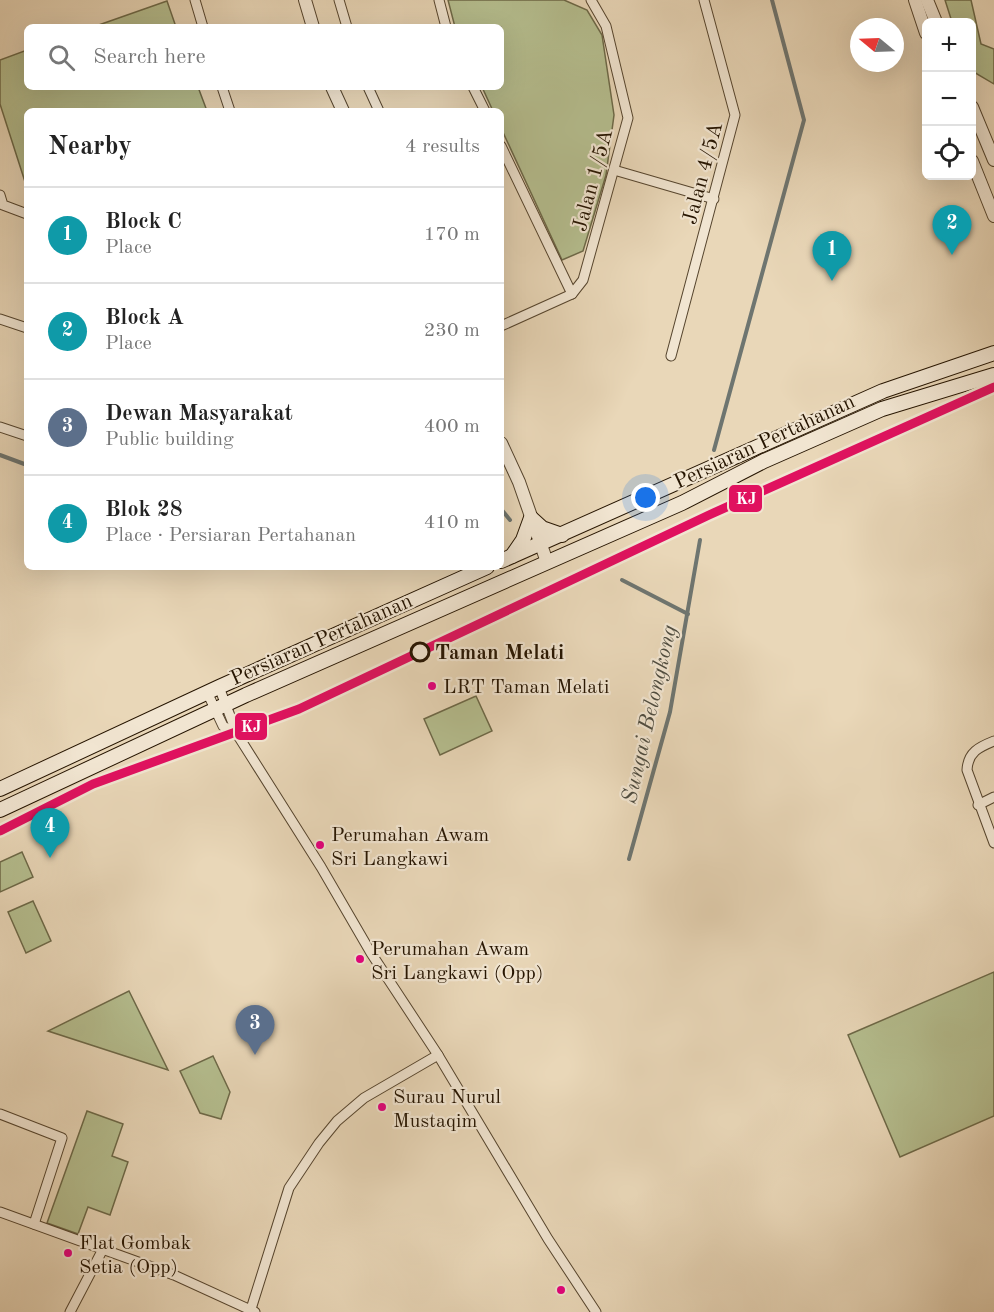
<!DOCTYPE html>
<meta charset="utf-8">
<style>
:root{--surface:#fff;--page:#f2f2f2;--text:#222;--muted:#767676;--line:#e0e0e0;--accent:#8f2418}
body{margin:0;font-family:"Old Standard TT",serif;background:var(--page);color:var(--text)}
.controls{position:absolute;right:18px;top:18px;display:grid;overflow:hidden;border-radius:9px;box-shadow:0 6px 24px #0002}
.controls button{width:54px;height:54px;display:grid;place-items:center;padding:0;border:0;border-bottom:2px solid var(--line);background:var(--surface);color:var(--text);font:30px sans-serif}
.compass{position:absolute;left:850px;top:18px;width:54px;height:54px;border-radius:50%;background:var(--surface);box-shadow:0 6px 24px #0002;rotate:289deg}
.you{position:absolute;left:646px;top:498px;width:21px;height:21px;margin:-15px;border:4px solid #fff;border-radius:50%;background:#1a73e8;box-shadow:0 0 0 9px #1a73e833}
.badge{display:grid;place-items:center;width:39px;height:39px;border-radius:50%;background:var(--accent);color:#fff;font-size:20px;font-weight:700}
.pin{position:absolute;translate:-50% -50px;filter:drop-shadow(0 2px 3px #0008)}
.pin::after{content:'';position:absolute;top:32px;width:21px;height:18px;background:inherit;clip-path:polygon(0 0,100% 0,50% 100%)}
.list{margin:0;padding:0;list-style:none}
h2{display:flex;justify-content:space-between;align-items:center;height:78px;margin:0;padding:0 24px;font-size:26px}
h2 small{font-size:20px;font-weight:400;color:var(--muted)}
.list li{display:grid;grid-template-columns:39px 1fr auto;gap:18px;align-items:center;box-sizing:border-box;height:96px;padding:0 24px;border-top:2px solid var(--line)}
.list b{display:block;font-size:22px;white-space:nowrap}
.list p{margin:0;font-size:20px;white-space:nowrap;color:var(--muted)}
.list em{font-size:20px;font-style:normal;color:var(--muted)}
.icon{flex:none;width:33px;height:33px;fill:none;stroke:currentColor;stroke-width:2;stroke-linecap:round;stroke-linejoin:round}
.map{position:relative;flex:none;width:994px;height:1312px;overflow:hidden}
.search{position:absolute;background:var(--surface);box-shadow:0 6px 24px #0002;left:24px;top:24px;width:480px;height:66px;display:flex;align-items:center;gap:15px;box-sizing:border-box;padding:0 21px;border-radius:9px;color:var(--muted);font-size:22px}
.panel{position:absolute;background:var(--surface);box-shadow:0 6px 24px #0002;left:24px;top:108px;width:480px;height:462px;border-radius:9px}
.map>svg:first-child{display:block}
.green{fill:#b5be8f;stroke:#6d6948;stroke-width:1.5}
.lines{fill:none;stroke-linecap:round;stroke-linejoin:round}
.stream{stroke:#6e7570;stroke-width:4}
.minor-casing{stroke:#56452e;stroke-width:11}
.tertiary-casing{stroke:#56452e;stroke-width:14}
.secondary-casing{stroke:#251400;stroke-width:16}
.minor{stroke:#f1e5d1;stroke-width:9}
.tertiary{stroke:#f1e5d1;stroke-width:12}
.secondary{stroke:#f1e5d1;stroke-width:14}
.rail-1-casing{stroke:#f1e5d1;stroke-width:14}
.rail-1{stroke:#e0115f;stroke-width:9}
.stop-dot{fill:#f1e5d1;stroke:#251400;stroke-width:3}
.bus-dot{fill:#e5007d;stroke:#f1e5d1;stroke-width:2}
.labels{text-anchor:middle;stroke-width:4.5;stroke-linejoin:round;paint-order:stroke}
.bus-label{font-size:20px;fill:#251400;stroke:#f1e5d1;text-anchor:start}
.street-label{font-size:21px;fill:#251400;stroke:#f1e5d1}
.stop-label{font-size:21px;font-weight:bold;fill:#251400;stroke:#f1e5d1;text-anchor:start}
.water-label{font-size:22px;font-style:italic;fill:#4f4d41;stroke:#f1e5d1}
.line-badge{stroke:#f1e5d1;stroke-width:2}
.badge-label{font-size:16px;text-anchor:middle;font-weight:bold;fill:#fff}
</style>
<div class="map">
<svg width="994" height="1312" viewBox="0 0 994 1312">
<rect width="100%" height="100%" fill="#e9d7b8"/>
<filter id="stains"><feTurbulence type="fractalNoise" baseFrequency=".00333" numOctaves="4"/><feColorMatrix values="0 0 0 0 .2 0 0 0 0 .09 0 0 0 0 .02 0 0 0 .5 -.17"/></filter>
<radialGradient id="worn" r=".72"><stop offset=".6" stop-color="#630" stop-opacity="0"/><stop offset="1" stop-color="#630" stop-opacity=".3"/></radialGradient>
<!-- green -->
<g class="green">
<polygon points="448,0 564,0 587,10 602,35 614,115 606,175 583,251 562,260 501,128 501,111 493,111 482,87 501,87 501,27 455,27"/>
<polygon points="945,0 971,0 981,44 994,49 994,84 972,71 972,22 952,22"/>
<polygon points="167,1 176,27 93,27"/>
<polygon points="27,50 27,87 198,87 207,111 27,111 27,188 0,104 0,60"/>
<polygon points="476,696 492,731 440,755 424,719"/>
<polygon points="22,852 33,877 0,892 0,862"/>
<polygon points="33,901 51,941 26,953 8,912"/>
<polygon points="994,972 994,1116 900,1157 848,1035"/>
<polygon points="129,991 168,1070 48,1031"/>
<polygon points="213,1056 230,1092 221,1119 200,1113 180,1071"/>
<polygon points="87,1111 123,1124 112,1156 128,1162 110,1215 88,1207 78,1234 47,1223"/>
</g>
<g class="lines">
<!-- stream -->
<g class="stream">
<polyline points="714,450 804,120 772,0"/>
<polyline points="0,455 27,465"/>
<polyline points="501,509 510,520"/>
<polyline points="622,580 688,614"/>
<polyline points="629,859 670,712 700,540"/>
</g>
<defs>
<g id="minor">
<polyline points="195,0 203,27"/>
<polyline points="339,0 347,27"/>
<polyline points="439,0 446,27"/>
<polyline points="222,87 230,111"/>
<polyline points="368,87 379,111"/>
<polyline points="473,87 485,111"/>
<polyline points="501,146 572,294"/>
<polyline points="614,170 714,199"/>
<polyline points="0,195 3,205 27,214"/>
<polyline points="0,319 27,328"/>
<polyline points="501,326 572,294 583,280 628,118 606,26 591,0"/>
<polyline points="671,356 735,115 704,0"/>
<polyline points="0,427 27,436"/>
<polyline points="219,687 237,734 321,867 371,953 438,1055 548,1239 596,1312"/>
<polyline points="207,692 223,726 237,734"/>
<path d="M994,741c-15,6 -26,11 -27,29l27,73"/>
<polyline points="978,805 994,797"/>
<polyline points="0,1114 62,1138 34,1224"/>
<polyline points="0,1212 174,1275 255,1312"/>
<polyline points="251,1309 289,1188 319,1143 337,1121 364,1098 438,1055"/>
<polyline points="70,1312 103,1249"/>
</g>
<g id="tertiary">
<polyline points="305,0 313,27"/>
<polyline points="915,0 926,33"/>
<polyline points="927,0 936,22"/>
<polyline points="332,87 343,111"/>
<polyline points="972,107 994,160"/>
<polyline points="972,161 994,216"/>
<polyline points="501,443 519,482 547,562"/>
</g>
<g id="secondary">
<polyline points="512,556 523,540 531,518 542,528 562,535"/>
<polyline points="501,561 883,391 994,353"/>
<polyline points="0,789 219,687 487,567"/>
<polyline points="0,810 246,695 682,503 764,461 882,409 994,375"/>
</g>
</defs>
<!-- minor casing -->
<use href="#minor" class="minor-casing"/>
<!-- tertiary casing -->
<use href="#tertiary" class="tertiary-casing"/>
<!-- secondary casing -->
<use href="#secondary" class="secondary-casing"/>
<!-- minor -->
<use href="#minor" class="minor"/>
<!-- tertiary -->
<use href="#tertiary" class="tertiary"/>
<!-- secondary -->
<use href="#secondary" class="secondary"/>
<defs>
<polyline id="rail-1" points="0,831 93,784 299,709 709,515 994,387"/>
</defs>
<!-- rail-1 casing -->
<use href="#rail-1" class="rail-1-casing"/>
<!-- rail-1 -->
<use href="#rail-1" class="rail-1"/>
</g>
<!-- markers -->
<circle class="stop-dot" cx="420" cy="652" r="9"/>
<g class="bus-dot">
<circle cx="432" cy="686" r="5"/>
<circle cx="320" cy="845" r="5"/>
<circle cx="360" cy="959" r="5"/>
<circle cx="382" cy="1107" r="5"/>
<circle cx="68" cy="1253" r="5"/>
<circle cx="561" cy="1290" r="5"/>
</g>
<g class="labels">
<!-- bus labels -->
<g class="bus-label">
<text x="443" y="693">LRT Taman Melati</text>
<text x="331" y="841">Perumahan Awam<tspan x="331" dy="24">Sri Langkawi</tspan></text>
<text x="371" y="955">Perumahan Awam<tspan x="371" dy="24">Sri Langkawi (Opp)</tspan></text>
<text x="393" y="1103">Surau Nurul<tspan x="393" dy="24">Mustaqim</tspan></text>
<text x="79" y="1249">Flat Gombak<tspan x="79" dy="24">Setia (Opp)</tspan></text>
</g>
<!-- street labels -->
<g class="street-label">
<text transform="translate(702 173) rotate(-75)" y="7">Jalan 4/5A</text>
<text transform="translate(592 180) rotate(-75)" y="7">Jalan 1/5A</text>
<text transform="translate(764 441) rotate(-25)" y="7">Persiaran Pertahanan</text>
<text transform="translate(321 639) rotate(-24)" y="7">Persiaran Pertahanan</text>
</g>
<!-- stop labels -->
<g class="stop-label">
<text x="435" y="659">Taman Melati</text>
</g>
<!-- water labels -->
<g class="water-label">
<text transform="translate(648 714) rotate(-77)" y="8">Sungai Belongkong</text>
</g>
</g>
<g class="line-badge">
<rect x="728" y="484" width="35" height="29" rx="6" fill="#e0115f"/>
<rect x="234" y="712" width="34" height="29" rx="6" fill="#e0115f"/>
</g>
<g class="badge-label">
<text x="746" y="504">KJ</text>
<text x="251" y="732">KJ</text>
</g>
<rect width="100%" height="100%" filter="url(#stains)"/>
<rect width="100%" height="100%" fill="url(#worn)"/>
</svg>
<div class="controls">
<button>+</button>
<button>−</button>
<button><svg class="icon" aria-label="locate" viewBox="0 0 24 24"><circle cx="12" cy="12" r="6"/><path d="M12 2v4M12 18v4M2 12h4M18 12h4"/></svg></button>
</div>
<svg class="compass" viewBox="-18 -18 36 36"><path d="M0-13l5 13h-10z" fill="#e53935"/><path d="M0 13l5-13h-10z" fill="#767676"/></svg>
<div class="you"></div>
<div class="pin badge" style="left:832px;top:281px;background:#0f9aa8">1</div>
<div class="pin badge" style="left:952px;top:255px;background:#0f9aa8">2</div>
<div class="pin badge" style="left:255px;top:1055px;background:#5c6f8a">3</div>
<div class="pin badge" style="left:50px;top:858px;background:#0f9aa8">4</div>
<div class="search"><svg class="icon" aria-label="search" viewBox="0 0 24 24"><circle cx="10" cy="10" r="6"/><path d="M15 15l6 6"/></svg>Search here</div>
<section class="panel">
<h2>Nearby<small>4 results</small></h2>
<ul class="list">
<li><span class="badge" style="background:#0f9aa8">1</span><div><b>Block C</b><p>Place</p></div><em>170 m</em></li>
<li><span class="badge" style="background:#0f9aa8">2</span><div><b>Block A</b><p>Place</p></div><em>230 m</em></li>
<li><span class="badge" style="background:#5c6f8a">3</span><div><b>Dewan Masyarakat</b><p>Public building</p></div><em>400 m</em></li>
<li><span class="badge" style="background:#0f9aa8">4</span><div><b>Blok 28</b><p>Place · Persiaran Pertahanan</p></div><em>410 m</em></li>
</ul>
</section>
</div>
